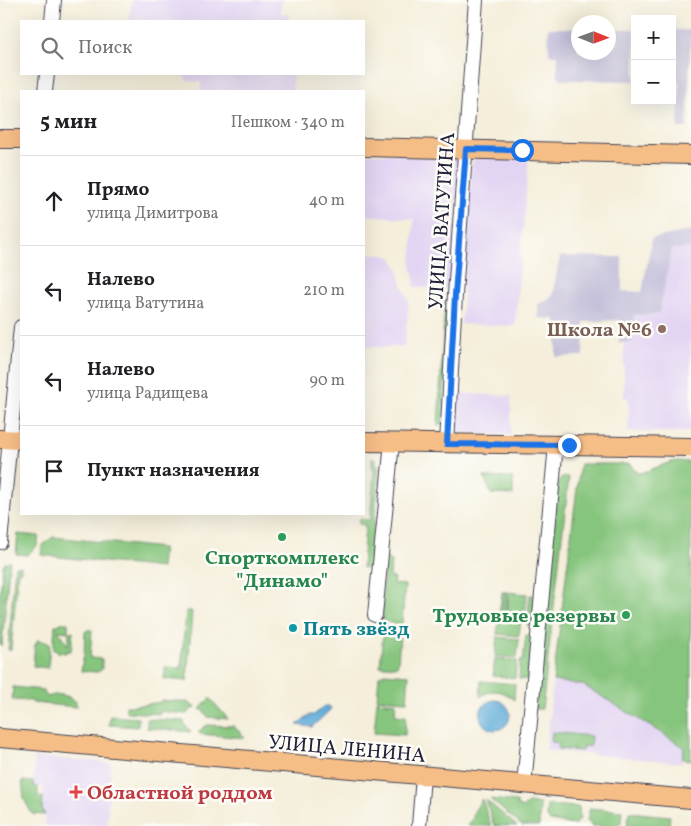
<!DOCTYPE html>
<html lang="ru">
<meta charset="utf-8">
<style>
:root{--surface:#fff;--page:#f6f6f6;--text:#202124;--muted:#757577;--line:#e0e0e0}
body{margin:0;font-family:Vollkorn,serif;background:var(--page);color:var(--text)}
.controls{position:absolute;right:15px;top:15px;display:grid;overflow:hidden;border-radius:0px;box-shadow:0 5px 20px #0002}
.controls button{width:45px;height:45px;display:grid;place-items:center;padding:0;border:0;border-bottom:1px solid var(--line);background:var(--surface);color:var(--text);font:25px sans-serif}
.compass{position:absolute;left:571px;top:15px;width:45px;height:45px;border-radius:50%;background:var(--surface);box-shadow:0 5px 20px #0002;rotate:91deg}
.stop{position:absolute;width:15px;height:15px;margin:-11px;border:4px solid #1a73e8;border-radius:50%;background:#fff}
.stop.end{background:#1a73e8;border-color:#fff;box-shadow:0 1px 5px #0008}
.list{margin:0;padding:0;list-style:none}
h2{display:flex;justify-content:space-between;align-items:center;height:65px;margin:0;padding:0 20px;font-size:21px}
h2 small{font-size:16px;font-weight:400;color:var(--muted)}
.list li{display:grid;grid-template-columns:32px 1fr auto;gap:15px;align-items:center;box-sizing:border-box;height:90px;padding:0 20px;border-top:1px solid var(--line)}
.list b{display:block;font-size:19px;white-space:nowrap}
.list p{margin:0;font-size:16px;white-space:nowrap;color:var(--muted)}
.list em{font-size:16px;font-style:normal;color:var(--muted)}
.icon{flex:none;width:28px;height:28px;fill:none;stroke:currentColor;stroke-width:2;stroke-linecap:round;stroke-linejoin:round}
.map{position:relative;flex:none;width:691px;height:826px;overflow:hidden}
.search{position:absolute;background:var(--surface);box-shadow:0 5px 20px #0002;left:20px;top:20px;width:345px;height:55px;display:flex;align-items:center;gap:12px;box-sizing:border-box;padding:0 18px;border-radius:0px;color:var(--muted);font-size:19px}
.panel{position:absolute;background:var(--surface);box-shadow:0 5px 20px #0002;left:20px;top:90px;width:345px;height:425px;border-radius:0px}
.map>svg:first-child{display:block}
.built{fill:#e2d4f3}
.industrial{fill:#c5c0da}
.green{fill:#86c57d;stroke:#54745c}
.forest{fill:#6caa6c;stroke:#476654}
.water{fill:#60acd9;stroke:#41678a}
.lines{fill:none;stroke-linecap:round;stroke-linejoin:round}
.minor-casing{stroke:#424153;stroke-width:16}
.major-casing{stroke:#424153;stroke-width:20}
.minor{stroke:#fff;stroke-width:14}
.major{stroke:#f6be87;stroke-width:18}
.route{stroke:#1a73e8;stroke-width:6}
.education-dot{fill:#8d6e63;stroke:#fdfcf7;stroke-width:2}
.leisure-dot{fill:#2e9e5b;stroke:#fdfcf7;stroke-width:2}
.culture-dot{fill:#0f9aa8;stroke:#fdfcf7;stroke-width:2}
.health-dot{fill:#e0444e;stroke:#fdfcf7;stroke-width:2}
.labels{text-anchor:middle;stroke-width:5;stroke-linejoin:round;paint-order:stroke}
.street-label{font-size:20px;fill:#22223b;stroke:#fdfcf7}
.education-label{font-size:20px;font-weight:bold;fill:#785e54;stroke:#fdfcf7;text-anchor:end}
.leisure-label{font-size:20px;font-weight:bold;fill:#27864d;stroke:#fdfcf7}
.culture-label{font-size:20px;font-weight:bold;fill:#0d838f;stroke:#fdfcf7;text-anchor:start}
.health-label{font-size:20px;font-weight:bold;fill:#be3a42;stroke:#fdfcf7;text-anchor:start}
</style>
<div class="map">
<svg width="691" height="826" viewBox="0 0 691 826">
<rect width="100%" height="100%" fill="#fdfcf7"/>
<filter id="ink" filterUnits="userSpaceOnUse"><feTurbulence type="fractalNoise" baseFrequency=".02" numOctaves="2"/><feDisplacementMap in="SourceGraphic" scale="10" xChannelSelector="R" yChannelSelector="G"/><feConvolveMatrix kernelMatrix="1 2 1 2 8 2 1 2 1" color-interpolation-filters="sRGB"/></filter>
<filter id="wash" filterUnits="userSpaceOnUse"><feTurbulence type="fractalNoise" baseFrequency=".0096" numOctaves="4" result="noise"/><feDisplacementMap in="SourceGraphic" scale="20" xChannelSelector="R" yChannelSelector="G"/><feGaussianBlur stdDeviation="1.12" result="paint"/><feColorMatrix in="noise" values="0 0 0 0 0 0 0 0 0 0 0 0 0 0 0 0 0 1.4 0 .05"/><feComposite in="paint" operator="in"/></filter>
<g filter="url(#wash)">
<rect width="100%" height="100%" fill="#f4eeda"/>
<!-- built -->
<g class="built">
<polygon points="132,0 282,0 281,14 289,14 288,21 129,21"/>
<polygon points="183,74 293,74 292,91 201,91 201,82 187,81"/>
<polygon points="364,154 443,154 455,158 459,162 451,289 414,287 414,271 411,270 414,219 364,215"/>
<polygon points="529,156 515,326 461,324 472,164 476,157"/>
<polygon points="691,248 691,432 628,432 629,398 624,397 624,342 633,342 634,315 659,314 672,249"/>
<polygon points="364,253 380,254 391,257 398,268 402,286 409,301 404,347 366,347 364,378"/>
<polygon points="454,393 511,396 511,435 452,433"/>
<polygon points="553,681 583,685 684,747 682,763 546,750"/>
<polygon points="35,757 111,763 107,826 45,826 45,815 42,809 44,787 33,786"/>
</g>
<!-- industrial -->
<g class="industrial">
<polygon points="548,28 578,28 578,52 608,52 609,29 635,29 635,81 563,80 557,75 558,55 549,55"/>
<polygon points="672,30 691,30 687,128 678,128 680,82 672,82"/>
<polygon points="691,231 691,248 672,249 659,314 634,315 633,342 619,343 619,320 584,322 583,356 556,357 556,319 538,318 538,304 552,297 560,256 622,257 622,291 642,292 652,238"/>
</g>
<!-- green -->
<g class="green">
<polygon points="445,300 448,302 443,425 438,425"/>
<polygon points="372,458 376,459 375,466 378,466 379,470 370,568 362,568 365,525 359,524 359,519 370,520 374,470 372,469"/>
<path d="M677,461l14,1v298l-9,-1 2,-12 -101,-62 -30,-4 27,-217h50l7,9c13,-1 25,-10 40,-12z"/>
<polygon points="484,477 513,478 513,495 491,494"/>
<polygon points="564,477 569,477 542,709 535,709 558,481"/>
<polygon points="18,534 39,536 37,546 27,555 16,554"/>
<polygon points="53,537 163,548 161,568 41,555 42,546"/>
<polygon points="388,558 388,560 391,561 390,577 394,578 393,584 405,585 402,624 383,621 382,605 384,560"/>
<polygon points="10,561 9,567 2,645 0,645 0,593 3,566 5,563"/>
<polygon points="15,566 21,566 21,571 18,571 11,650 8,650"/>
<polygon points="506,592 527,594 525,615 508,611 508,595"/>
<polygon points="530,595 539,596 530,680 519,679 520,661 523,661 526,635 532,635 533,626 527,625"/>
<polygon points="186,611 192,611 187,681 164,679 165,667 181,668"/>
<polygon points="499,615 505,620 521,620 519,636 497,634"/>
<polygon points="60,623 68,623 68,632 58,631 68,645 69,632 73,632 71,651 66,651 66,653 57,652 57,650 53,650 55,625 59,625"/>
<polygon points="87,630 92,630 90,658 102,659 102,669 98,672 81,671 83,658 84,656 85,632"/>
<polygon points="385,630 399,633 400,636 398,663 397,666 380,666 383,632"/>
<polygon points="497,637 519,639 517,658 495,656"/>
<polygon points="37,640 50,643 48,668 33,666 35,644 37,644"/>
<polygon points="495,658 517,661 515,678 493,676"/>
<polygon points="384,673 409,675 407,701 377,699 379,676"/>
<path d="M481,681l34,3 -1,16c-10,-10 -22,-12 -34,-3z"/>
<path d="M13,687l30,3 4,7c12,-4 20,-3 29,5v5l-43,-4 -1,-2 -20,-1z"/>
<polygon points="210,698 228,719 208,717 204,711 200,709"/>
<polygon points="161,700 187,702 196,708 192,709 186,714 160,711 160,714 126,712 126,706 134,706 161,702"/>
<polygon points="377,701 396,703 395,715 406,716 405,735 374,733"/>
<polygon points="110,716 138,718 138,727 109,725"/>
<polygon points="147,719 184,721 185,725 191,732 147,728"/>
<polygon points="207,725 234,726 245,738 200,734 198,732"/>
<polygon points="552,732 591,736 590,747 583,746 582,751 558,749 559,743 551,742"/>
<polygon points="22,781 33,782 33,786 38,787 38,796 43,797 42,809 45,815 32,814 24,799"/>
<polygon points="482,799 491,826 468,826 474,816 472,815"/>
<polygon points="490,799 517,802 517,805 522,808 528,803 540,804 539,826 522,826"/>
<polygon points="486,800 517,826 494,826"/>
<polygon points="547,805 579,807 580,819 574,825 550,821 546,815"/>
<polygon points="590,808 622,811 621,822 618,826 592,826 587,820"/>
<polygon points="629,812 670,816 669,826 627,826"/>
</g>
<!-- forest -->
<path class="forest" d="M502,592h4l2,3v16l17,4 -1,5c-8,0 -19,3 -25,-5z"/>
<!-- water -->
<g class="water">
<circle cx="495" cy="715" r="15"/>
<polygon points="324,706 329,706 331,709 312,727 297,725 310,715 314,715"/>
</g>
</g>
<g filter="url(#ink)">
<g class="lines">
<defs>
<g id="minor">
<polyline points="52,21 54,0"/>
<polyline points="45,91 47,74"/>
<polyline points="447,444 455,295 476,0"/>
<polyline points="0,542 21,327"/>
<polyline points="375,615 392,442"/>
<polyline points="524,785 556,445"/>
<polyline points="419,826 423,776"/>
</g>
<g id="major">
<polyline points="0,139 21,139"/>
<polyline points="364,147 691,155"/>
<polyline points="0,439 21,440"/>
<polyline points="364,442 691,447"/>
<polyline points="0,738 691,799"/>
</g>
</defs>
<!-- minor casing -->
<use href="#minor" class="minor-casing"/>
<!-- major casing -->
<use href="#major" class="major-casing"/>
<!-- minor -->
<use href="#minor" class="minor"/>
<!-- major -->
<use href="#major" class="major"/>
</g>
</g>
<g class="lines" filter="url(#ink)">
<!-- route -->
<polyline class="route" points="522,150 466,149 455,295 447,444 569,445"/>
</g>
<!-- markers -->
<circle class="education-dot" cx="662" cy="329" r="5"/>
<g class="leisure-dot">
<circle cx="282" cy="537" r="5"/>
<circle cx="626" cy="615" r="5"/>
</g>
<circle class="culture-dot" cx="293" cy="628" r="5"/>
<path class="health-dot" d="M73.5 784.5h5v5h5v5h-5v5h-5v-5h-5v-5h5z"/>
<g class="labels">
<!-- street labels -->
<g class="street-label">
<text transform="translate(441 221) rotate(-86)" y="7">УЛИЦА ВАТУТИНА</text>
<text transform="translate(347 748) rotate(5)" y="7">УЛИЦА ЛЕНИНА</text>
</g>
<!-- education labels -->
<g class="education-label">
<text x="652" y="336">Школа №6</text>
</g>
<!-- leisure labels -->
<g class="leisure-label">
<text x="282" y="564">Спорткомплекс<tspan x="282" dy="23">"Динамо"</tspan></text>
<text x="616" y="622" text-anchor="end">Трудовые резервы</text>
</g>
<!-- culture labels -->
<g class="culture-label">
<text x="303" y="635">Пять звёзд</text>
</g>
<!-- health labels -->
<g class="health-label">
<text x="87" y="799">Областной роддом</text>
</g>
</g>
</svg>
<div class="controls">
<button>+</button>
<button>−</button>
</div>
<svg class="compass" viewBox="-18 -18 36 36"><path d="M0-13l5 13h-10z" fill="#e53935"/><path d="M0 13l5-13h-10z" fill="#757577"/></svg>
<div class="stop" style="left:522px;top:150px"></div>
<div class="stop end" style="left:569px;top:445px"></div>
<div class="search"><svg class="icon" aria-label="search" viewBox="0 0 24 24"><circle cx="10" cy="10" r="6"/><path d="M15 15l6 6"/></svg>Поиск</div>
<section class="panel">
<h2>5 мин<small>Пешком · 340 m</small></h2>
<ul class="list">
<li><svg class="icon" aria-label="ahead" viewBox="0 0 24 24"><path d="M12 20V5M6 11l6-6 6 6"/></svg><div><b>Прямо</b><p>улица Димитрова</p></div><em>40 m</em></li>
<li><svg class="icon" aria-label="left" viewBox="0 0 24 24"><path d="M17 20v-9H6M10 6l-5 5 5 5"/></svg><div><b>Налево</b><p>улица Ватутина</p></div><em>210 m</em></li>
<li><svg class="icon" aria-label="left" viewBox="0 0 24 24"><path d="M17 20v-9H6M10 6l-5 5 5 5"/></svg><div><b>Налево</b><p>улица Радищева</p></div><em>90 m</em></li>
<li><svg class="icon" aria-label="arrive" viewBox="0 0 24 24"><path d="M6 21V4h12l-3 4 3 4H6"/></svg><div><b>Пункт назначения</b></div></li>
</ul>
</section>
</div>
